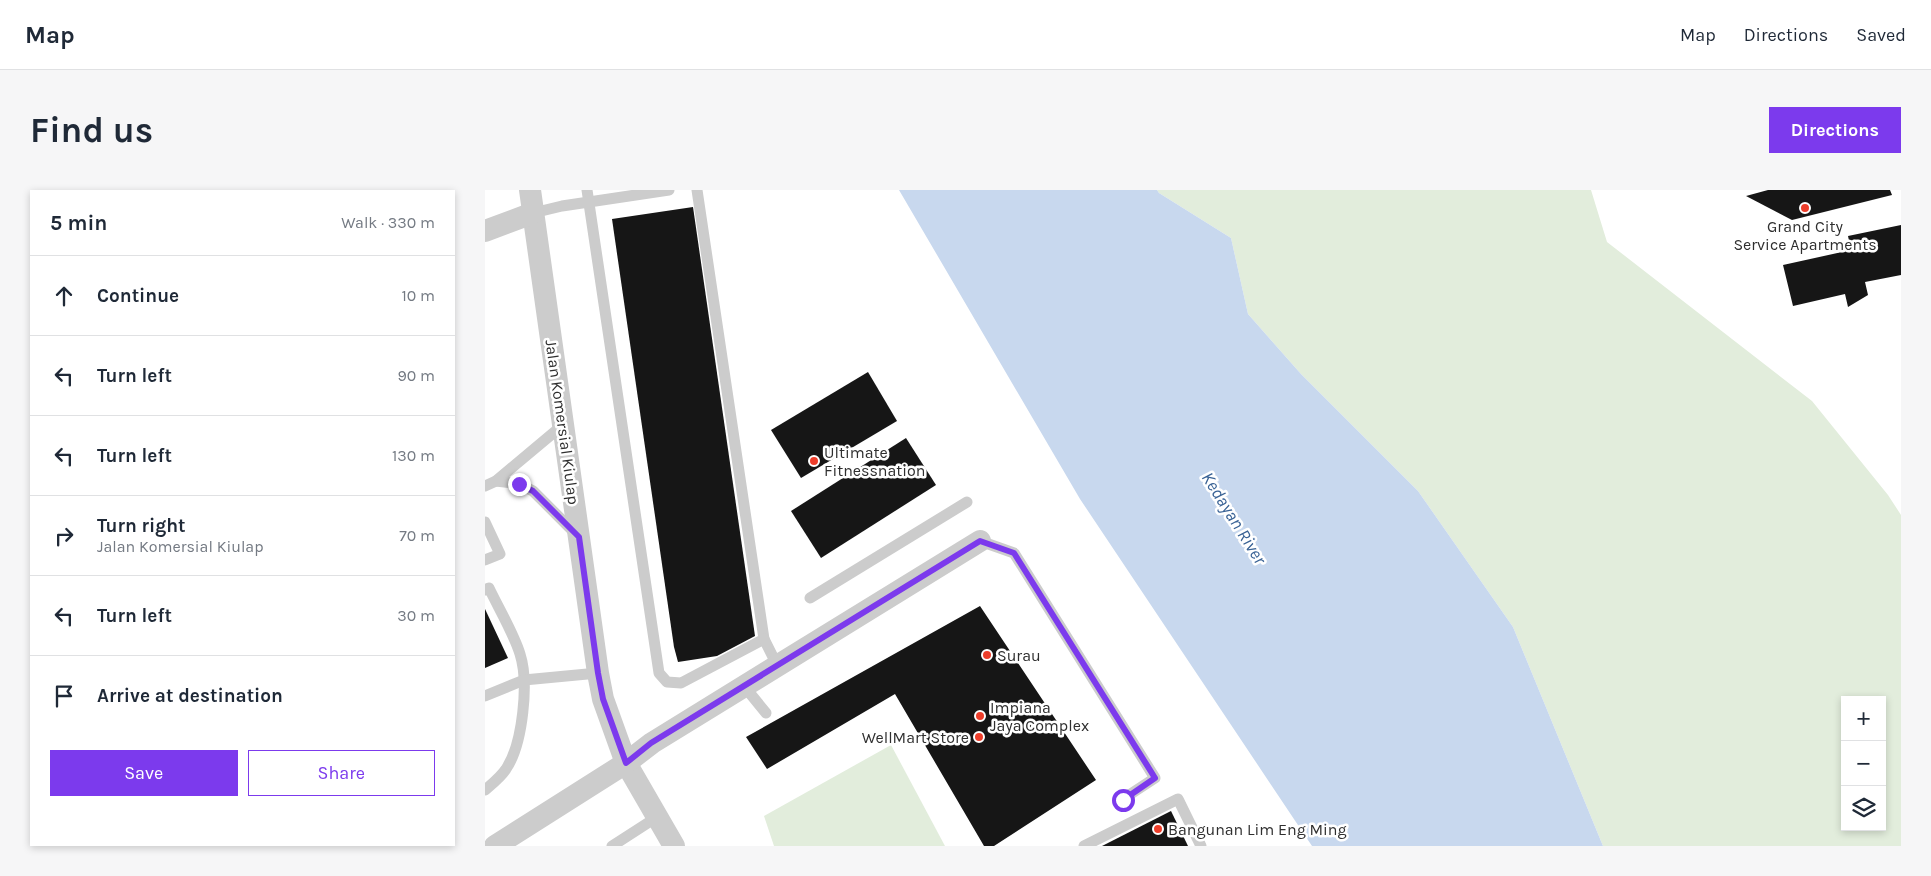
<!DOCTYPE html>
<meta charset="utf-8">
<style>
:root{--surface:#fff;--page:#f6f6f7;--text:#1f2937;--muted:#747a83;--line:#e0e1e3;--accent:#7c3aed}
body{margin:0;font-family:Karla,sans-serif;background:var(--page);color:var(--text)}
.controls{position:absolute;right:15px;bottom:15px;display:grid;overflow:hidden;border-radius:0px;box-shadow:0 2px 8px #0003}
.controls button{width:45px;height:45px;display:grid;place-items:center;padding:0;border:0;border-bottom:1px solid var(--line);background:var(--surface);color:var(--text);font:25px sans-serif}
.stop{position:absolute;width:15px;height:15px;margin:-11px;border:4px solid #7c3aed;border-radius:50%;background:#fff}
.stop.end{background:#7c3aed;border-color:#fff;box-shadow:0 1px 5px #0008}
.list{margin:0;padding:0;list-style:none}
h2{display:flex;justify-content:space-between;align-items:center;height:65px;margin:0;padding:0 20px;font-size:21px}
h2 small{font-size:16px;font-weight:400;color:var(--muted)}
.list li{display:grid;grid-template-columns:32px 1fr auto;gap:15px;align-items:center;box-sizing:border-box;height:80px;padding:0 20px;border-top:1px solid var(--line)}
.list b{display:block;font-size:19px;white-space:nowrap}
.list p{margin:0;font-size:16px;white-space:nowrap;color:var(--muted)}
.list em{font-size:16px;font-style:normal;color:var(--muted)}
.actions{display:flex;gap:10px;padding:15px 20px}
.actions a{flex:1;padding:11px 0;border:1px solid var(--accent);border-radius:0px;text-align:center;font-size:18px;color:var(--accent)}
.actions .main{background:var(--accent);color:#fff}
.icon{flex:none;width:28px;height:28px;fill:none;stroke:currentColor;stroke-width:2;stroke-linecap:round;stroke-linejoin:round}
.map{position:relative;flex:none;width:1416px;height:656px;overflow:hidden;border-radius:0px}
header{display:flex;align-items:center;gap:30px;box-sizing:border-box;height:70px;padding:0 25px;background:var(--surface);border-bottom:1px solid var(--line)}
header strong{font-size:24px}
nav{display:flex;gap:28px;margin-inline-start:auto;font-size:18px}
.intro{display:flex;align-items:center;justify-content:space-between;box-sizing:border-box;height:120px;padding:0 30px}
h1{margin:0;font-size:35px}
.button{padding:12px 22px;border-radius:0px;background:var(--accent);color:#fff;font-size:18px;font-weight:700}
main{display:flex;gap:30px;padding:0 30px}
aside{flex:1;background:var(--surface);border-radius:0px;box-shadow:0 2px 8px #0003}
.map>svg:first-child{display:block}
.green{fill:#e2eddc;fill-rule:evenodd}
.water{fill:#c8d8ee}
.building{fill:#161616}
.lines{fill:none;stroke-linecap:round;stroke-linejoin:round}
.lane{stroke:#ccc;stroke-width:11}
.street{stroke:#ccc;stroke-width:22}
.route{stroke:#7c3aed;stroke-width:6}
.poi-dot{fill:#ed3d2a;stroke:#fff;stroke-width:2}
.labels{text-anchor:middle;stroke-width:5;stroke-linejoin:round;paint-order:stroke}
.poi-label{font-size:16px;fill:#2f2f2f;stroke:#fff;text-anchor:start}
.street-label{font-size:16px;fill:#2f2f2f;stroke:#fff}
.water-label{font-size:18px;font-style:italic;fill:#396295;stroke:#fff}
</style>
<header>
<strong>Map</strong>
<nav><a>Map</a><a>Directions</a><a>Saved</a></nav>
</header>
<div class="intro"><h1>Find us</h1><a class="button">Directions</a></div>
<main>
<aside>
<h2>5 min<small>Walk · 330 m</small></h2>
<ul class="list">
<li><svg class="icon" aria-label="ahead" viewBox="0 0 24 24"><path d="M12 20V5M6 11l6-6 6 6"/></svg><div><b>Continue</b></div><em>10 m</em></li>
<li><svg class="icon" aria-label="left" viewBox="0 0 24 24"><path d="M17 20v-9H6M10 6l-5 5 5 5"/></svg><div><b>Turn left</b></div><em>90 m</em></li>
<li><svg class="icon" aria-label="left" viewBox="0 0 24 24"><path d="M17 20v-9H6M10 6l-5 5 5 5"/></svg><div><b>Turn left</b></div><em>130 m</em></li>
<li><svg class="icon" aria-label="right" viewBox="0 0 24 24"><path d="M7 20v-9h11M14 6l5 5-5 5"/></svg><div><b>Turn right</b><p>Jalan Komersial Kiulap</p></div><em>70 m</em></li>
<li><svg class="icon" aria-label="left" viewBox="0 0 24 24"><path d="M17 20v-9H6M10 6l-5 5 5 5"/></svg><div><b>Turn left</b></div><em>30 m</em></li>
<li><svg class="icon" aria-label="arrive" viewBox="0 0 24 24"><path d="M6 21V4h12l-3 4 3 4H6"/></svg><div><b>Arrive at destination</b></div></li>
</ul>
<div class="actions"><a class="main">Save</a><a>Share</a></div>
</aside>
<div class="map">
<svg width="1416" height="656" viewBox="0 0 1416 656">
<rect width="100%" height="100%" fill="#fff"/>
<!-- green -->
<g class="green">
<path d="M672,0h434l16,52 205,159 76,94 13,20v331h-298l-90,-219 -95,-136 -117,-117 -53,-60 -17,-76 -72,-45zM1360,510h37v127h-37z"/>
<polygon points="406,555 460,656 289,656 279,626"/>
</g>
<!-- water -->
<polygon class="water" points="414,0 672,0 674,3 746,48 763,124 816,184 933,301 1028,437 1118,656 827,656 595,309"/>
<!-- building -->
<g class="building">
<polygon points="1283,0 1405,0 1407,5 1307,30 1261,6"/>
<polygon points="208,17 270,446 232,466 193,472 189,457 127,29"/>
<polygon points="1416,35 1416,85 1380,92 1383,105 1363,117 1360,104 1308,116 1298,75 1366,60 1363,46"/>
<polygon points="383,182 412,231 316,288 286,240"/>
<polygon points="421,248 451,295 336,368 306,321"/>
<polygon points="495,416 611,590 509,656 499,656 410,504 282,579 261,547"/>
<polygon points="0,419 23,468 0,478"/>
<polygon points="686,621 703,656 617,656"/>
</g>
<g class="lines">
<!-- lane -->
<g class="lane">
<polyline points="102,0 174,483 182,492 196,493 279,449 212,0"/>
<polyline points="48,23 77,16 184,0"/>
<polyline points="11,291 34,294 48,301 90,343"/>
<polyline points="0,296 11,291 79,234"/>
<polyline points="0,332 15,364 0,370"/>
<polyline points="495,351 529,363 670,588 638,609"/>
<path d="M0,400l4,-2c9,19 25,46 31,66 9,28 3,90 -14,115 -5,8 -14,15 -21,21"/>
<polyline points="325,408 482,312"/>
<polyline points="279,449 292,475"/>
<polyline points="259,496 281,523"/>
<polyline points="0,506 39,490 113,483"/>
<polyline points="127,656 172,627"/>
<polyline points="599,656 693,609 716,656"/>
</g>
<!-- street -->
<g class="street">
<polyline points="45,0 113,483 118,509 141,573 189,656"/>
<polyline points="0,41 48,23"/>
<polyline points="10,656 141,573 167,553 495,351"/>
</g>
</g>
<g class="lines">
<!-- route -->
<polyline class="route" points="34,294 48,301 94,347 113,483 118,509 141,573 166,553 495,351 529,363 670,588 638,610"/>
</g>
<!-- markers -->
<g class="poi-dot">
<circle cx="1320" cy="18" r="5"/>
<circle cx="329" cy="271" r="5"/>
<circle cx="502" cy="465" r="5"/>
<circle cx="495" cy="526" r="5"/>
<circle cx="494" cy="547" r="5"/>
<circle cx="673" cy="639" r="5"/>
</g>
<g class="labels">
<!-- poi labels -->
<g class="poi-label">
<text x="1320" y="42" text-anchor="middle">Grand City<tspan x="1320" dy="18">Service Apartments</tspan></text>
<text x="339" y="268">Ultimate<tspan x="339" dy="18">Fitnessnation</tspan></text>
<text x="512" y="471">Surau</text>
<text x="505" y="523">Impiana<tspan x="505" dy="18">Jaya Complex</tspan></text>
<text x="484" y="553" text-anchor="end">WellMart Store</text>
<text x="683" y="645">Bangunan Lim Eng Ming</text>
</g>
<!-- street labels -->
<g class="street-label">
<text transform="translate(78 232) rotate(82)" y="6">Jalan Komersial Kiulap</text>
</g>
<!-- water labels -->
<g class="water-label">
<text transform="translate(749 328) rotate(58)" y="6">Kedayan River</text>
</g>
</g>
</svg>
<div class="controls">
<button>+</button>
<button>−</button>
<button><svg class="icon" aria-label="layers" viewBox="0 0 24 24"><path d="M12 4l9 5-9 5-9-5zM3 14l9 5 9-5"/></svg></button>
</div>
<div class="stop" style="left:638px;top:610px"></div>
<div class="stop end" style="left:34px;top:294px"></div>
</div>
</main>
